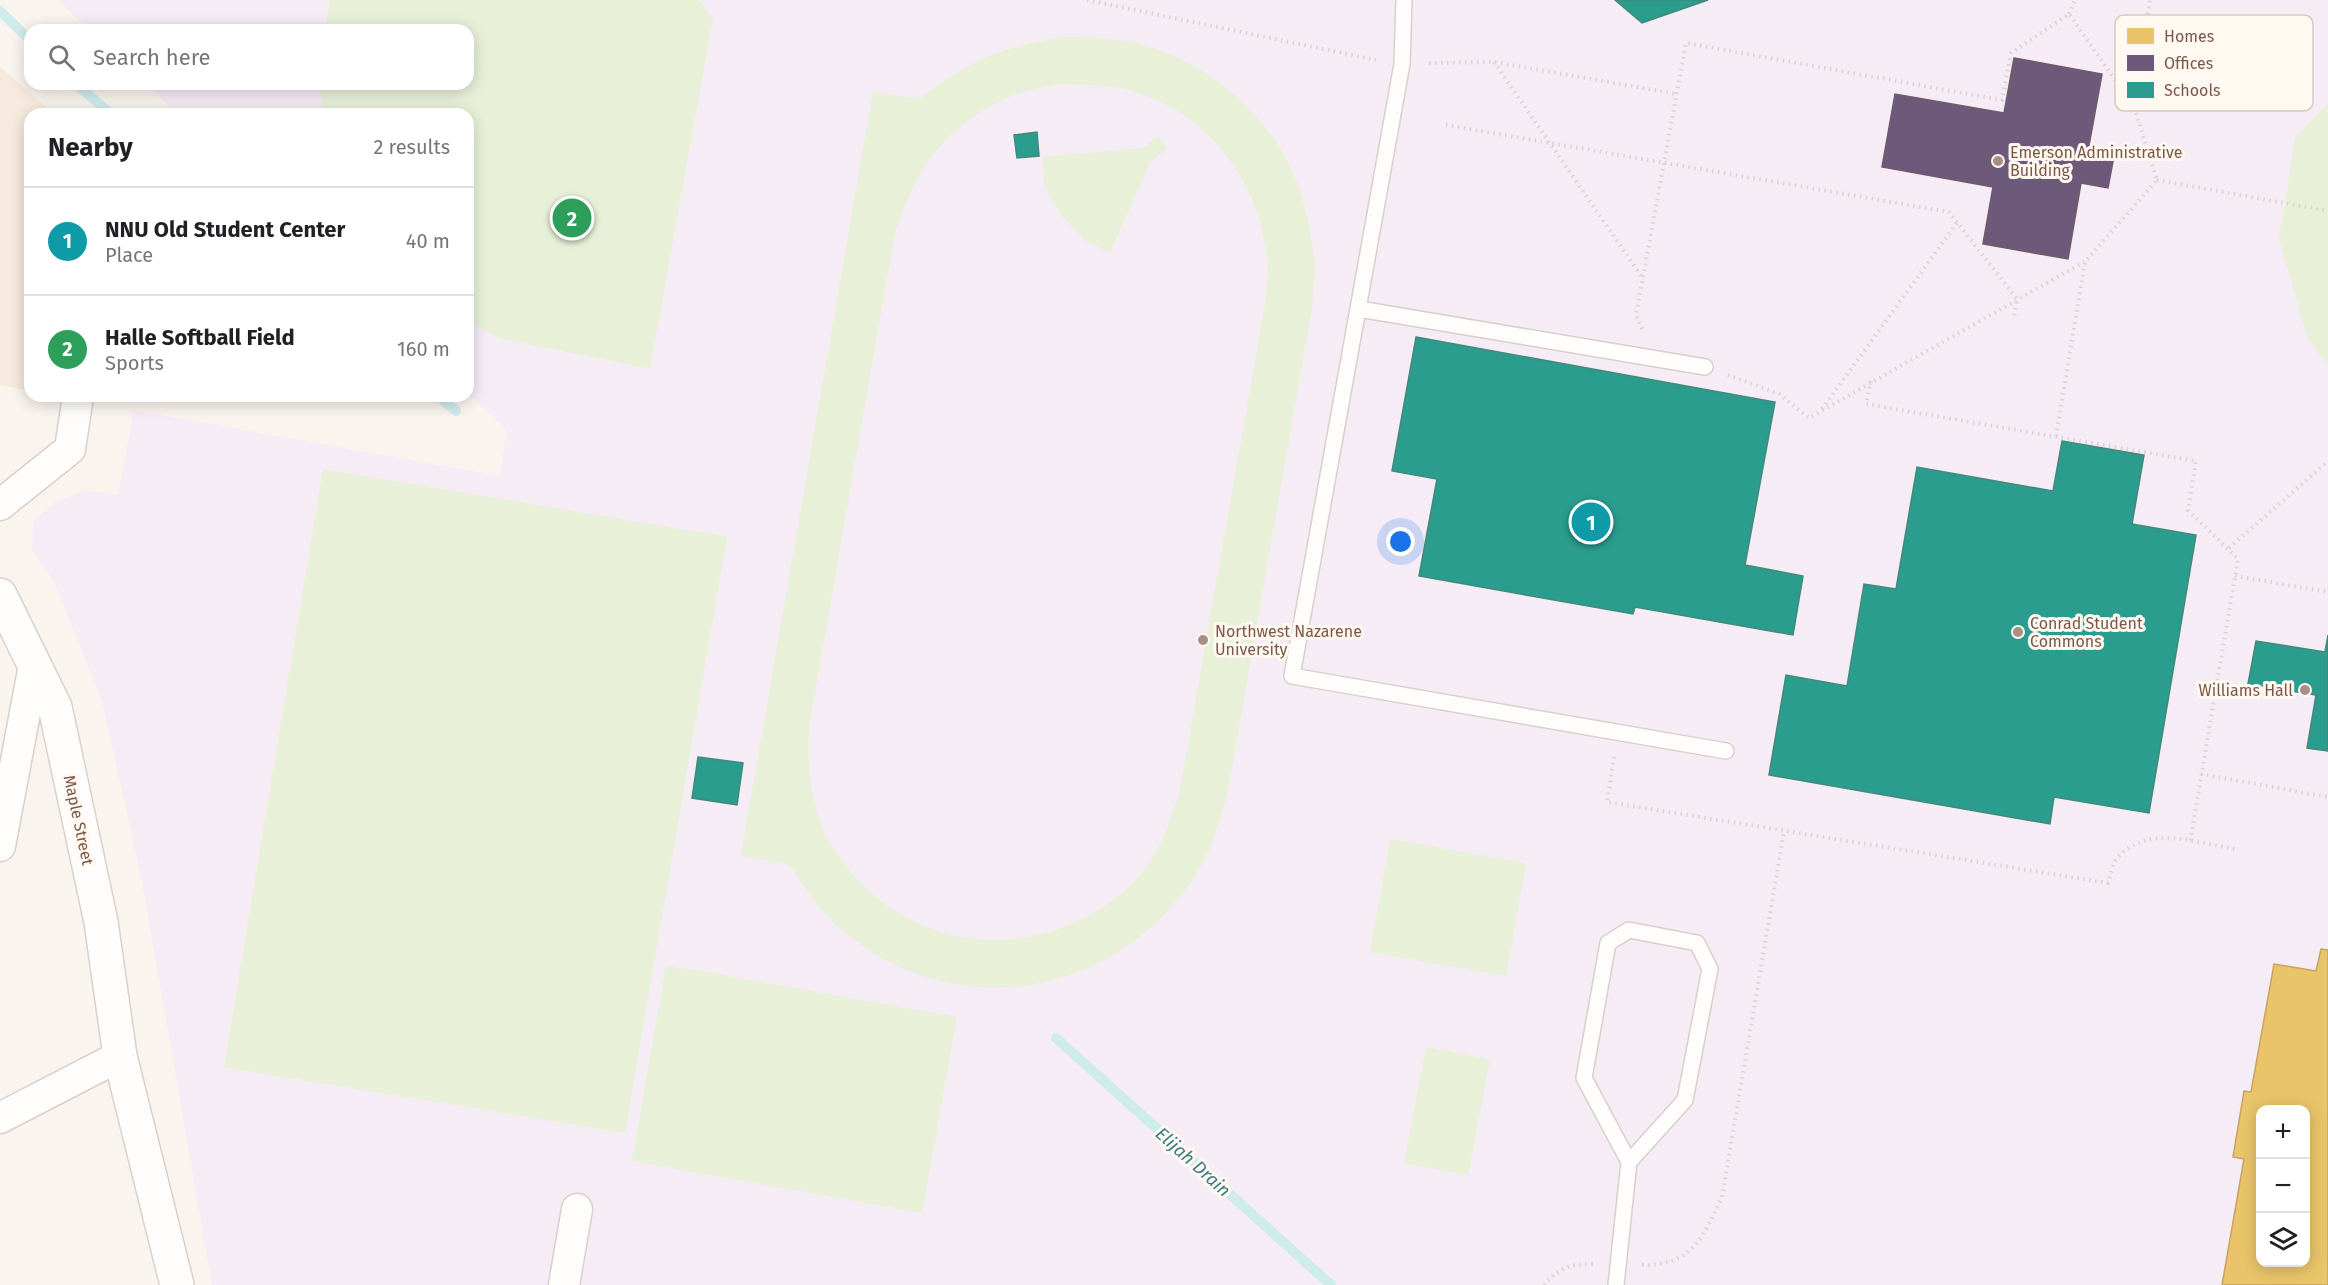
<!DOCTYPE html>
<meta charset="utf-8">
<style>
:root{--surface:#fff;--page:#f6f6f6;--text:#202124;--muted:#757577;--line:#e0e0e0;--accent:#2563eb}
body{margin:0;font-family:"Fira Sans",sans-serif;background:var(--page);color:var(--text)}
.controls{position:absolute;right:18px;bottom:18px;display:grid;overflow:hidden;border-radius:12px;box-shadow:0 3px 15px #0003}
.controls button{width:54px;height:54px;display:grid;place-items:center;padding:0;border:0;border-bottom:2px solid var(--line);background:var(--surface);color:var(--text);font:30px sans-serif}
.you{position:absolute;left:1401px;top:542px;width:21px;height:21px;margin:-15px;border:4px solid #fff;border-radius:50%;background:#1a73e8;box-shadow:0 0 0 9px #1a73e833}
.badge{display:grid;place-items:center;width:39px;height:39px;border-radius:50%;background:var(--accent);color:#fff;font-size:20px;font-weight:700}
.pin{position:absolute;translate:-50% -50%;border:3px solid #fff;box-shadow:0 2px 6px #0006}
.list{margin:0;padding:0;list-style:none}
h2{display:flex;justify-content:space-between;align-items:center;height:78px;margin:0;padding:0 24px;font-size:26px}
h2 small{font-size:20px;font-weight:400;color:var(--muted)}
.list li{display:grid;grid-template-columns:39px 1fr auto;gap:18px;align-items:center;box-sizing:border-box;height:108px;padding:0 24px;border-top:2px solid var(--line)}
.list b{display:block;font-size:22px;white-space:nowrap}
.list p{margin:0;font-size:20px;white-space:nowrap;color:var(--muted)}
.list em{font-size:20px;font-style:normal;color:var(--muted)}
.icon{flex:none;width:33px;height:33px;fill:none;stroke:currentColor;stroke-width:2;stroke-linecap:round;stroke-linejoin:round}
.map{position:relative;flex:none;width:2328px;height:1285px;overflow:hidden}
.search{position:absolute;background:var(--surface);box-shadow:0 3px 15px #0003;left:24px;top:24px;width:450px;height:66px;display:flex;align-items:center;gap:15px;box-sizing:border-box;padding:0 21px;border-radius:18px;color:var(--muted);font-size:22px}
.panel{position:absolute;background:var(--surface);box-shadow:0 3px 15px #0003;left:24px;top:108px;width:450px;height:294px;border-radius:18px}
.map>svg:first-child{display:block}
.residential{fill:#f6e9de}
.education{fill:#f5ecf5;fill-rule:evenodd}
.green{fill:#e8f1d8;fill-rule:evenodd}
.homes{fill:#e9c46a;stroke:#c8a360;stroke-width:1.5;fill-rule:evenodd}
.offices{fill:#6d597a;stroke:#72586b;stroke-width:1.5}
.schools{fill:#2a9d8f;stroke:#43887a;stroke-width:1.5}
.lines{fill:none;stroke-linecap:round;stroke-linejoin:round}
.stream{stroke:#ceecec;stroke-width:10}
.service-casing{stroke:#d9d0ca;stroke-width:18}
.minor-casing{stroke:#d9d0ca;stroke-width:33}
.secondary-casing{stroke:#dbd0cb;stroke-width:36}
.path{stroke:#ddd2ce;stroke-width:4;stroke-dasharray:1.5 4.5;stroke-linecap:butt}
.service{stroke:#fefdfc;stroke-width:15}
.minor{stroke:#fefdfc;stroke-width:30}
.secondary{stroke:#fefdfc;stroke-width:33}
.poi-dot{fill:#a88e83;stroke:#fff9f2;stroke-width:2}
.labels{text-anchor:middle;stroke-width:6;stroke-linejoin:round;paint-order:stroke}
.poi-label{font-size:16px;fill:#7c5749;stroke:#fff9f2;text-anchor:start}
.street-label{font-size:16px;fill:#7c5749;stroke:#fff9f2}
.water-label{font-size:18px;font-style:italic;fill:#3b7c82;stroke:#fff9f2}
.key{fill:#fff9f2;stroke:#d8c8bf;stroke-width:1.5}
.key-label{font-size:16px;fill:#7c5749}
</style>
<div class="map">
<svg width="2328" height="1285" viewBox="0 0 2328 1285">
<rect width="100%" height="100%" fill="#faf4ee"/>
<!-- residential -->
<polygon class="residential" points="0,67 54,114 30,114 30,391 0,385"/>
<!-- education -->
<path class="education" d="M58,0h2270v1285h-2116l-71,-409 -39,-175 -49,-122 -21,-29 1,-28 19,-18 32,-14 34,5 16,-85 366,66 7,-45 -39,-38v-279h-291l-31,-30h322v-54h-379zM2260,1110h46v152h-46z"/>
<!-- green -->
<g class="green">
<polygon points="330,0 699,0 713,18 650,369 499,338 468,321 468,114 324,114 320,84 468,84 468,30 325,30"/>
<path d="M1062,37c29,0 57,1 85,9 58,17 113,62 141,116 15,29 22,63 26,96 2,16 -1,34 -2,50l-84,483c-8,27 -15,56 -30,80 -80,129 -247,156 -361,55 -20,-18 -33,-40 -47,-61l-49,-10 132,-764 46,8c50,-38 80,-51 143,-62zM1059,84c23,1 46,0 69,6 78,20 132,90 139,169 2,14 -1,31 -2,45l-86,491c-9,26 -17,49 -32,71 -20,28 -51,49 -83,61 -76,30 -163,7 -214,-56 -11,-13 -23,-30 -29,-46 -12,-36 -14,-66 -11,-104l84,-483c20,-68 52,-116 120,-143 14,-5 31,-7 45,-11z"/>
<polygon points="2328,103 2328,366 2307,337 2279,240 2295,138"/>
<polygon points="1158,136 1167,149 1151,161 1110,253 1086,241 1061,215 1044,185 1042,157 1143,148"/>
<polygon points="323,469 727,537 625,1133 224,1067"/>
<polygon points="1390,839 1526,863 1506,976 1370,952"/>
<polygon points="666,965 957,1017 922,1213 632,1161"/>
<polygon points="1426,1047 1490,1059 1468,1175 1404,1163"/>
</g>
<!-- homes -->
<path class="homes" d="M2321,949l7,1v335h-106l22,-126 -11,-2 11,-66 7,1 23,-128 42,7zM2260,1110h46v152h-46z"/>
<!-- offices -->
<polygon class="offices" points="2014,58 2102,74 2088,151 2114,156 2108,188 2081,183 2068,259 1983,244 1993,187 1882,167 1895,94 2004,113"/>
<!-- schools -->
<g class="schools">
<polygon points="1615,0 1708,0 1642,23"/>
<polygon points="1037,132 1039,156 1017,158 1014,135"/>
<polygon points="1416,337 1775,402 1745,565 1803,576 1793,635 1635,607 1633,614 1419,576 1437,479 1392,471"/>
<polygon points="2062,441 2144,455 2132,524 2196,535 2149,813 2054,797 2050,824 1769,775 1786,675 1847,686 1864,584 1896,589 1917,467 2053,491"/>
<polygon points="2328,635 2328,751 2307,748 2316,695 2248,684 2256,641 2325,652"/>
<polygon points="698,757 743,763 737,805 692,798"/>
</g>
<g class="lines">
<!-- stream -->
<g class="stream">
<polyline points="0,11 30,40"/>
<polyline points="76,84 111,114"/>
<polyline points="438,396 456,411"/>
<polyline points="1056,1038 1331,1285"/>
</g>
<defs>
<g id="service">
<polyline points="1404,0 1402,64 1292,676 1726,751"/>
<polyline points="1359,309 1705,367"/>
<polyline points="1616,1285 1629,1162 1584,1078 1608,943 1629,930 1697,943 1710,969 1685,1100 1629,1162"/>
</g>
<g id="minor">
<polyline points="0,505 70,449 78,396"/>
<polyline points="0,846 34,665"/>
<polyline points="0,1118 120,1056"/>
<polyline points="564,1285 577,1209"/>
</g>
<polyline id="secondary" points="0,595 55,707 101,922 120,1056 177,1285"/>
</defs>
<!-- service casing -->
<use href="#service" class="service-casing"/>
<!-- minor casing -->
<use href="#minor" class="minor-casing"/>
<!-- secondary casing -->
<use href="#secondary" class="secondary-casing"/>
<!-- path -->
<g class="path">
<polyline points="1087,0 1376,60"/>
<polyline points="2069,14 2075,0"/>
<polyline points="1494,62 1642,277"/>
<polyline points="1429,63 1494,62 1677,94"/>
<polyline points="1446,125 1949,212 2017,299 2014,318"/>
<polyline points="2157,180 2328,211"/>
<polyline points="1642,329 1636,315 1686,43 2002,100 2011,53 2069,14 2134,107"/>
<polyline points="1728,375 1779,394 1809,418 2084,262"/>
<polyline points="1871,381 1866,404 2196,461 2188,510 2238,559 2190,842"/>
<polyline points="1822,409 1957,223"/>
<polyline points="2056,436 2085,262 2157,180 2134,107 2150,0"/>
<polyline points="2229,548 2328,461"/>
<polyline points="2235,576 2328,592"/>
<path d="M1614,757l-7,45 501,81c3,-8 5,-21 10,-26 30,-33 80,-14 117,-8"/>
<polyline points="2201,774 2328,797"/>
<path d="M1642,1265c50,1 62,-29 80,-68l62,-366"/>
<path d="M1544,1285c16,-18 25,-21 49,-21"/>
</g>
<!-- service -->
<use href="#service" class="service"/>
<!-- minor -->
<use href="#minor" class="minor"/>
<!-- secondary -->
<use href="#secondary" class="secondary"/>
</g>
<!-- markers -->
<g class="poi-dot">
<circle cx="1998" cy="161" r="6"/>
<circle cx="2018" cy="632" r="6"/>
<circle cx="1203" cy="640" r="6"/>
<circle cx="2305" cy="690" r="6"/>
</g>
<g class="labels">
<!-- poi labels -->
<g class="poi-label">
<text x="2010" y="158">Emerson Administrative<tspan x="2010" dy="18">Building</tspan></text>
<text x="2030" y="629">Conrad Student<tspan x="2030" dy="18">Commons</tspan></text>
<text x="1215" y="637">Northwest Nazarene<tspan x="1215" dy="18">University</tspan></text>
<text x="2293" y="696" text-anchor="end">Williams Hall</text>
</g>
<!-- street labels -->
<g class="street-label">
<text transform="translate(79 820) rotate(78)" y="6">Maple Street</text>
</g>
<!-- water labels -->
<g class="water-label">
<text transform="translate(1193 1162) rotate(42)" y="6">Elijah Drain</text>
</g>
</g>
<!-- legend -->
<rect x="2115" y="15" width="198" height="96" rx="9" class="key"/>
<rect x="2127" y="28" width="27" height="16" fill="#e9c46a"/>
<rect x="2127" y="55" width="27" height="16" fill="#6d597a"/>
<rect x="2127" y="82" width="27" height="16" fill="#2a9d8f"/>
<g class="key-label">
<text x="2164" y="42">Homes</text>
<text x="2164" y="69">Offices</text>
<text x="2164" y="96">Schools</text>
</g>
</svg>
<div class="controls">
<button>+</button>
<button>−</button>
<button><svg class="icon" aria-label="layers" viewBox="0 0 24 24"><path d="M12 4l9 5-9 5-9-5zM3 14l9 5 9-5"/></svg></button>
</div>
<div class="you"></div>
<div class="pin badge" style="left:1591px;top:522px;background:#0f9aa8">1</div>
<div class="pin badge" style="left:572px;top:218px;background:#2e9e5b">2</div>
<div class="search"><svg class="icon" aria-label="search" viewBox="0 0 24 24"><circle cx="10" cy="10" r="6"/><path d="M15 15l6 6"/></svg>Search here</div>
<section class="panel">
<h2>Nearby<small>2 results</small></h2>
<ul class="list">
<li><span class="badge" style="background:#0f9aa8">1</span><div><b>NNU Old Student Center</b><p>Place</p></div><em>40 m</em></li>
<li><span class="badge" style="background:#2e9e5b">2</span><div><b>Halle Softball Field</b><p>Sports</p></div><em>160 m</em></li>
</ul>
</section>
</div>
